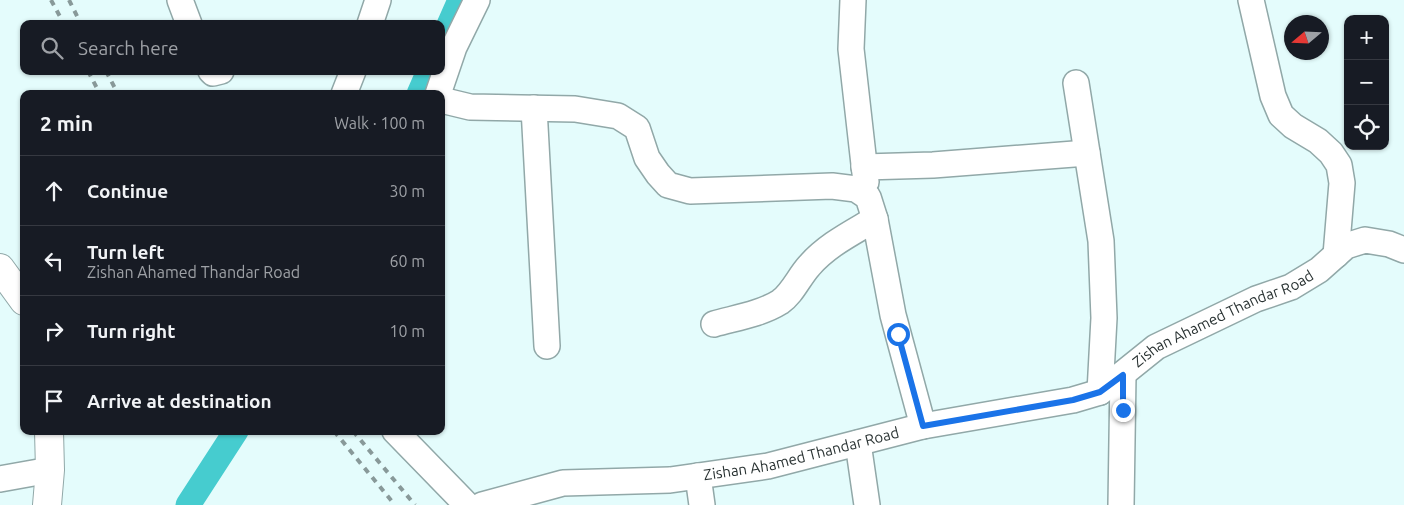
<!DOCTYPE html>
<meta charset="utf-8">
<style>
:root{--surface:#171b24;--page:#242831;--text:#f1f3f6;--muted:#9ea1a6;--line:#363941}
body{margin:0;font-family:Ubuntu,sans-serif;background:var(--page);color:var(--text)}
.controls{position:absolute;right:15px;top:15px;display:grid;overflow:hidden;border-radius:10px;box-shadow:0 1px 4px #0004}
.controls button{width:45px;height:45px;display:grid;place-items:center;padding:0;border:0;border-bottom:1px solid var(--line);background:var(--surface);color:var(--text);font:25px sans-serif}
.compass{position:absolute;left:1284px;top:15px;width:45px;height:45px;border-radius:50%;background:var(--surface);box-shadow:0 1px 4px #0004;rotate:251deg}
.stop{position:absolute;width:15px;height:15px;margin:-11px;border:4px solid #1a73e8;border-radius:50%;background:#fff}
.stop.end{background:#1a73e8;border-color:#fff;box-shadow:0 1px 5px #0008}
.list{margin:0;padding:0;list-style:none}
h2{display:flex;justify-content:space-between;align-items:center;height:65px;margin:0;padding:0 20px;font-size:21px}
h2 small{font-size:16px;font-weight:400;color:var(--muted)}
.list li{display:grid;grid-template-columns:32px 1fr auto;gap:15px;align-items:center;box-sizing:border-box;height:70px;padding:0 20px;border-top:1px solid var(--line)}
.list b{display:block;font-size:19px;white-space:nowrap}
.list p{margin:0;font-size:16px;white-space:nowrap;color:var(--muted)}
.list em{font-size:16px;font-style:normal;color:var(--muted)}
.icon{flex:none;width:28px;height:28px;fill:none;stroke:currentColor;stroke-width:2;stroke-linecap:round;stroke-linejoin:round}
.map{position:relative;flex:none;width:1404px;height:505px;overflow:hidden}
.search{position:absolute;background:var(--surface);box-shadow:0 1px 4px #0004;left:20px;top:20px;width:425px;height:55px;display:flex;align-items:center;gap:12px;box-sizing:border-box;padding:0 18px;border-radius:10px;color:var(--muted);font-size:19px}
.panel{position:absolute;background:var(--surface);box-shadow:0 1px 4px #0004;left:20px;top:90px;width:425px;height:345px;border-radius:10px}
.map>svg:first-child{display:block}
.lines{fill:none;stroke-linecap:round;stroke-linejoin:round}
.canal{stroke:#46cccf;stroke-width:25}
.minor-casing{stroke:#91a8a8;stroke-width:28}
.tertiary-casing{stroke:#91a8a8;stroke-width:30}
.minor{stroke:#fff;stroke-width:25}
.tertiary{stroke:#fff;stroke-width:28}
.rail{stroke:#899;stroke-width:4;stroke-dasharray:6 6;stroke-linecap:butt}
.route{stroke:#1a73e8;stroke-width:6}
.labels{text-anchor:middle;stroke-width:5;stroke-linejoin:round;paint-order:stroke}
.street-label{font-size:15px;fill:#293232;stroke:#fff}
</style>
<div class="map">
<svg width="1404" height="505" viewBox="0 0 1404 505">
<rect width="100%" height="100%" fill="#e4fcfc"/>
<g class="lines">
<!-- canal -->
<g class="canal">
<polyline points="441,43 460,0"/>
<polyline points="419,94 429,71"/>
<polyline points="188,505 236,431"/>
</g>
<defs>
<g id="minor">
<polyline points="180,0 189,24"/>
<polyline points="853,0 851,49 866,182"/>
<polyline points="1251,0 1273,96 1281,115 1293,126 1318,141 1331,153 1339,165 1342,183 1336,255"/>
<polyline points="370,24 378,0"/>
<polyline points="211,71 213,73 221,71"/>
<polyline points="1076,83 1101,241 1104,318 1100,392"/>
<polyline points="344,94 353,71"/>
<polyline points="438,94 454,47 477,0"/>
<polyline points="441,100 470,107 575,109 618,116 637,128 647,158 658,174 668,185 690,191 832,186 856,189 868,197 875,219 893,315 923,426"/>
<polyline points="534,108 547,346"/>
<polyline points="864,167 933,165 1087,153"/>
<path d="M714,324c21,-6 47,-10 66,-22 12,-8 19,-25 29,-36 18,-21 43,-33 66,-47"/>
<polyline points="395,431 467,505"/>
<polyline points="858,443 867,505"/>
<polyline points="698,476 702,505"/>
<polyline points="0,479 50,470"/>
<path id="s1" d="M482,505l81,-22 107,-3 98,-14 155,-40 150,-26 27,-8 56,-45 100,-48 35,-12 28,-17 27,-24 19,-6 24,4 15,6"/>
<polyline points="1121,505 1123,375"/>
</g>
<g id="tertiary">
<polyline points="0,268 24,301"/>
<polyline points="47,505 50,470 49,431"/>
</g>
</defs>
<!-- minor casing -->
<use href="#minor" class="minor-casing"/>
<!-- tertiary casing -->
<use href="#tertiary" class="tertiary-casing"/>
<!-- minor -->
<use href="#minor" class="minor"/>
<!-- tertiary -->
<use href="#tertiary" class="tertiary"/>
<!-- rail -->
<g class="rail">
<polyline points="51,0 64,24"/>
<polyline points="69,0 81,24"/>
<polyline points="88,71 100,94"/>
<polyline points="106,71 118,94"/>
<polyline points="334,431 395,505"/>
<polyline points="353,431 415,505"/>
</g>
</g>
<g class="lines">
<!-- route -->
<polyline class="route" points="898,334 923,426 1073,400 1100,392 1123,375 1123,410"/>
</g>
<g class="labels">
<!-- street labels -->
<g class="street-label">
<text dy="5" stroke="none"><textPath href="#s1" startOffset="775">Zishan Ahamed Thandar Road</textPath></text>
<text dy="5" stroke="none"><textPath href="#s1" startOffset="325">Zishan Ahamed Thandar Road</textPath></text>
</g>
</g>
</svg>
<div class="controls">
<button>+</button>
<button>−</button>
<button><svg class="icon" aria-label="locate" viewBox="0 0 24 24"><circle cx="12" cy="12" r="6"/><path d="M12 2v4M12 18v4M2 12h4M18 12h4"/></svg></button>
</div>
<svg class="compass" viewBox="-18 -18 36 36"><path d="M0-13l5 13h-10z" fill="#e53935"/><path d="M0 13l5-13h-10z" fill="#9ea1a6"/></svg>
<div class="stop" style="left:898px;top:334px"></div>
<div class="stop end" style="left:1123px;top:410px"></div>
<div class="search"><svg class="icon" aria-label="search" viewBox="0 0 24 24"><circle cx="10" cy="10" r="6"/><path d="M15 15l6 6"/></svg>Search here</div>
<section class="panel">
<h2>2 min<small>Walk · 100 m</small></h2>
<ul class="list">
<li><svg class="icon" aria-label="ahead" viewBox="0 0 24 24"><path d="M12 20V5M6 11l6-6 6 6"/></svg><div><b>Continue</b></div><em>30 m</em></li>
<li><svg class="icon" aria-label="left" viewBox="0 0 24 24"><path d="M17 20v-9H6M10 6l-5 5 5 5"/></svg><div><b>Turn left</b><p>Zishan Ahamed Thandar Road</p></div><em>60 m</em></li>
<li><svg class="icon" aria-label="right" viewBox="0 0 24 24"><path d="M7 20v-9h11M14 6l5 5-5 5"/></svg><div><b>Turn right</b></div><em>10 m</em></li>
<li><svg class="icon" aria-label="arrive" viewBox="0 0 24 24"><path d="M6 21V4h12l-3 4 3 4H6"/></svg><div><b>Arrive at destination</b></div></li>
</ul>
</section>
</div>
